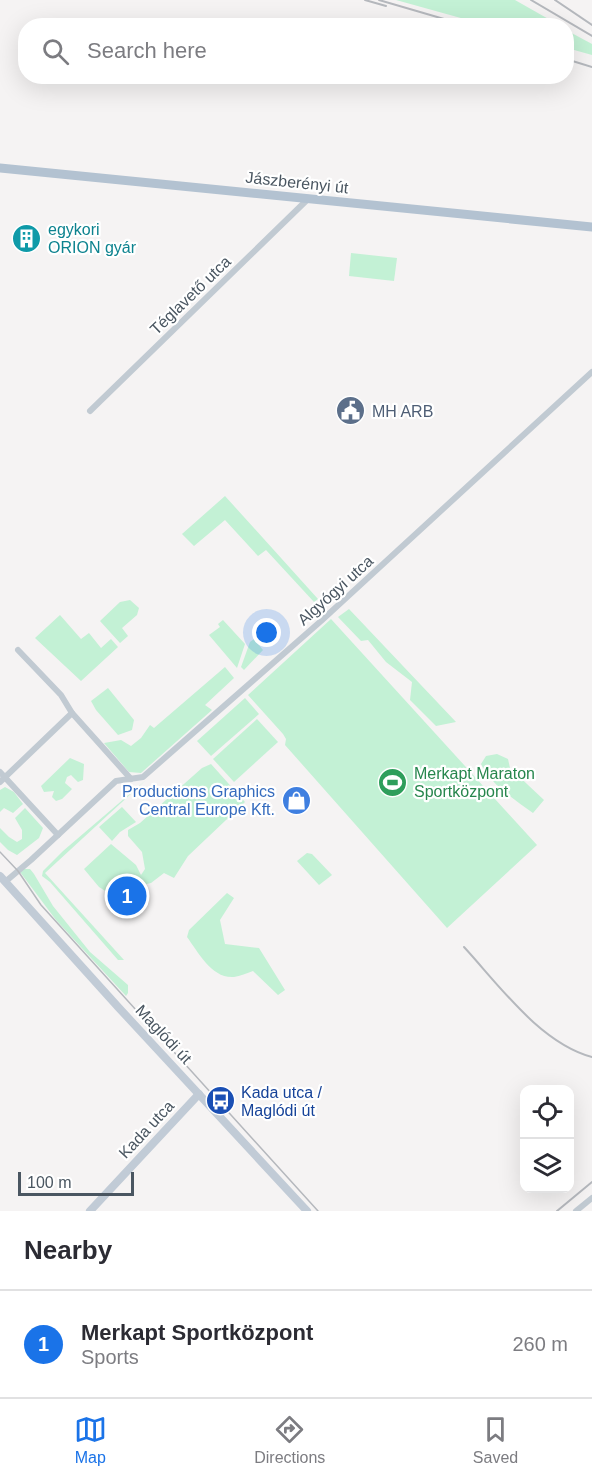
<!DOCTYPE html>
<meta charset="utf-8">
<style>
:root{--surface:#fff;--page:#f7f7f7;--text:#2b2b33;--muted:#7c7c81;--line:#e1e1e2;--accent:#1a73e8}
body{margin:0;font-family:Arial,sans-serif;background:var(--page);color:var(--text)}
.controls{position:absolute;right:18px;bottom:18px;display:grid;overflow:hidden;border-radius:12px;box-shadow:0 6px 24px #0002}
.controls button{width:54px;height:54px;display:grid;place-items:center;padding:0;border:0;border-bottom:2px solid var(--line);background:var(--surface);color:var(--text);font:30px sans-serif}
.scale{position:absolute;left:18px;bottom:15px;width:116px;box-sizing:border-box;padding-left:6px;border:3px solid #4a5661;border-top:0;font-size:16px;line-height:21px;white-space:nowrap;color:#4a5661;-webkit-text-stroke:4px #fff;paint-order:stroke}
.you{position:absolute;left:267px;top:633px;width:21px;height:21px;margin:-15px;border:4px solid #fff;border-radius:50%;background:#1a73e8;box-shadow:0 0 0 9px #1a73e833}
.badge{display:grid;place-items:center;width:39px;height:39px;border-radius:50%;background:var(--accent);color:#fff;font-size:20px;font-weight:700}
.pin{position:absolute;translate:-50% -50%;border:3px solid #fff;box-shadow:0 2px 6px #0006}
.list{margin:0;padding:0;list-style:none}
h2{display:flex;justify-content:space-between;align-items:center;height:78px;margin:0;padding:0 24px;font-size:26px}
h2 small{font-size:20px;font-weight:400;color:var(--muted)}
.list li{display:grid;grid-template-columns:39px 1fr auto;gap:18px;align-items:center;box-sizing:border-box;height:108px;padding:0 24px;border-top:2px solid var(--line)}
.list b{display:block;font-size:22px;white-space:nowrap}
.list p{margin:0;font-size:20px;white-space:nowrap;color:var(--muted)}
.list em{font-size:20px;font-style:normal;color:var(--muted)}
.icon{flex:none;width:33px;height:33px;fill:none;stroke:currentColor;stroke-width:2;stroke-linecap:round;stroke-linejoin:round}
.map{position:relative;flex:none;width:592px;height:1211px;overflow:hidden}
.search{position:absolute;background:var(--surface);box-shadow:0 6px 24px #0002;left:18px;right:18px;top:18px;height:66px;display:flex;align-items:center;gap:15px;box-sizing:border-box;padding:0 21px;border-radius:24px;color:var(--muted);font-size:22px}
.sheet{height:186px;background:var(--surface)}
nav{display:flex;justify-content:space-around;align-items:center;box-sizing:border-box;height:84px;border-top:2px solid var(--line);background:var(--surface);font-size:16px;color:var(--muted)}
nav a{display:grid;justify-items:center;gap:3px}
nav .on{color:var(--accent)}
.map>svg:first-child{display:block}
.green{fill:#c3f1d5}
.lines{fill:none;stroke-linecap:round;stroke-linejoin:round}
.street{stroke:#c1cad2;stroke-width:6}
.secondary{stroke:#c1cbd6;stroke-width:8}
.primary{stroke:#b3c2d1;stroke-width:9}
.tram{stroke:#b5b8bd;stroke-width:1.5}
.rail{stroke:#b5b8bd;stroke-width:2}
.labels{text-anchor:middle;stroke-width:4.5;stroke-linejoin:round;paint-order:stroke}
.street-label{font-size:16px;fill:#4a5661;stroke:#fff}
.culture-label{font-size:16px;fill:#0d838f;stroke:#fff;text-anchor:start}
.service-label{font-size:16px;fill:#4e5e75;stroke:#fff;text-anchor:start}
.leisure-label{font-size:16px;fill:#27864d;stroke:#fff;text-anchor:start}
.shop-label{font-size:16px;fill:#366cbe;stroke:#fff;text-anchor:end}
.transit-label{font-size:16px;fill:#164399;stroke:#fff;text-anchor:start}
</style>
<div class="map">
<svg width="592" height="1211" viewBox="0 0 592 1211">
<rect width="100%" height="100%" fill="#f5f3f3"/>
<!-- green -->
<g class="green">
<polygon points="396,0 515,0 559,25 486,25"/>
<polygon points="566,30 592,44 592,55 567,48"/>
<polygon points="351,253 397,258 394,281 349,276"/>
<polygon points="225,496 318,599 314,602 266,550 258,556 225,520 194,546 182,534"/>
<polygon points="130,600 139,608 137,615 122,628 128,636 120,643 100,621 120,602"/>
<polygon points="349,609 456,722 436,726 410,700 412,682 386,662 368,640 361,641 338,617"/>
<polygon points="60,615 81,639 89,633 101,648 111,639 118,647 81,681 35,638"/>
<polygon points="331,619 537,845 447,928 285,745 286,739 283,734 248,695"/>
<polygon points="223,620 245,644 237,668 209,635 220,627 218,624"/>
<polygon points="254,639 263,650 244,670 241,667 250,642"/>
<polygon points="225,667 234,678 205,705 212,710 141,773 129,772 104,743 121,740 131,746 141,738 150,725 154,728"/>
<polygon points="108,688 134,720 132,730 118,735 96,710 91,701"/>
<polygon points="245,698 259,714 211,756 197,741"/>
<polygon points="257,719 278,742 234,782 213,759"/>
<path d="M497,754l11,5 2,9 34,32 -11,13c-20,-15 -41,-27 -52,-49l5,-8z"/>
<polygon points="70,758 84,764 83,780 78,782 71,775 67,777 65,783 72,789 62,799 56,801 52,797 54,791 44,792 41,786"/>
<polygon points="211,764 245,802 188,856 174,878 164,873 151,883 142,885 129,906 99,887 84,869 111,844 136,865 141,875 145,869 142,852 128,836 128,830 140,823 202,768"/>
<polygon points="146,780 45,873 124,960 118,960 50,882 42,876 43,871 63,851"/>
<polygon points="5,787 14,792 23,804 13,813 4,808 0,812 0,790"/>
<polygon points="122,807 136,822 120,832 112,841 99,827"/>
<polygon points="25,808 43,828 39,838 17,855 8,850 0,842 0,828 9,837 17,842 22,839 22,830 15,818"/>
<polygon points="307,853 312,854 332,875 319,885 297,861"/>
<polygon points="22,869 30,869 34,874 53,906 90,952 128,985 128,993 126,996 56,920 20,872"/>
<path d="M227,893l7,5 -14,22 5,24 34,4 26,42 -7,5 -25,-24c-6,2 -13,5 -19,6 -22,2 -36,-25 -47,-40l2,-7z"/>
</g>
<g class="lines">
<!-- street -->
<g class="street">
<polyline points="90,411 308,199"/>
<polyline points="18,650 61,695 72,713 131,779"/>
<polyline points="0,772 58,835"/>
<polyline points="0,782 72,713"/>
<polyline points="5,882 31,860 116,781 143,777 321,621 592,372"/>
<polyline points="576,1211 592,1198"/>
</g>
<!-- secondary -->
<g class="secondary">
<polyline points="0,876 119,1008 307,1211"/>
<polyline points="90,1211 199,1094"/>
</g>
<!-- primary -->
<polyline class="primary" points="0,168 592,227"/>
<!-- tram -->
<polyline class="tram" points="0,852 18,871 41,905 318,1211"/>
<!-- rail -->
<g class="rail">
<polyline points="365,0 386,6"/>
<polyline points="379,0 468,26"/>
<polyline points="531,0 592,36"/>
<polyline points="555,0 592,25"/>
<polyline points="566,59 592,67"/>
<path d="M464,947c35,38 76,96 128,110"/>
<polyline points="557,1211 592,1182"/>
</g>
</g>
<!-- icons -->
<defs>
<symbol id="building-disc" viewBox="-11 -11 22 22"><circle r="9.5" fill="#0f9aa8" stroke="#fff"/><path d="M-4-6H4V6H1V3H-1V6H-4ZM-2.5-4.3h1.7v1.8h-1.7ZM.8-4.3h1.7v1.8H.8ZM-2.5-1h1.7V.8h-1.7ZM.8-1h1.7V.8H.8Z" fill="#fff"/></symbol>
<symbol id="civic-disc" viewBox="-11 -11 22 22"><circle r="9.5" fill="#5c6f8a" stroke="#fff"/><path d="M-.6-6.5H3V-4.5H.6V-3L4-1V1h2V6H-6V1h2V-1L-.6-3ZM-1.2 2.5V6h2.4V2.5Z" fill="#fff"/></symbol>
<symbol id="stadium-disc" viewBox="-11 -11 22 22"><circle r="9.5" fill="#2e9e5b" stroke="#fff"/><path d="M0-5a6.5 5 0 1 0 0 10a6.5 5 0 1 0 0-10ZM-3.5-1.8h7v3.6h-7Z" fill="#fff"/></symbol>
<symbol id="shop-disc" viewBox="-11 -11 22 22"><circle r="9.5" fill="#3f7fe0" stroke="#fff"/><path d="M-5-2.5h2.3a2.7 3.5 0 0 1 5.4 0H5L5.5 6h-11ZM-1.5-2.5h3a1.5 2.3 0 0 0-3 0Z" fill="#fff"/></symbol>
<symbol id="bus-disc" viewBox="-11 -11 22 22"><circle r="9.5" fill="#1a4fb4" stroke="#fff"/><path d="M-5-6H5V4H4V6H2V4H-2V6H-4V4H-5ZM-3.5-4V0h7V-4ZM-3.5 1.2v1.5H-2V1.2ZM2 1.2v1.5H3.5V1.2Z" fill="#fff"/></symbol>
</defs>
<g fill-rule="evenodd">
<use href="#building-disc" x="10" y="222" width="33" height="33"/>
<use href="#civic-disc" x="334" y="394" width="33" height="33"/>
<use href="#stadium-disc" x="376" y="766" width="33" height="33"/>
<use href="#shop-disc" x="280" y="784" width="33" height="33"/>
<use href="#bus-disc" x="204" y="1084" width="33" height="33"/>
</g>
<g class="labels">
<!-- street labels -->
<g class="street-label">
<text transform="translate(297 182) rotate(6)" y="6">Jászberényi út</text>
<text transform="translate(190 295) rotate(-44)" y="6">Téglavető utca</text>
<text transform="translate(335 590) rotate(-42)" y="6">Algyógyi utca</text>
<text transform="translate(164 1034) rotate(47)" y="6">Maglódi út</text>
<text transform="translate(146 1129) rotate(-47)" y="6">Kada utca</text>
</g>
<!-- culture labels -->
<g class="culture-label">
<text x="48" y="235">egykori<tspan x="48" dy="18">ORION gyár</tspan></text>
</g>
<!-- service labels -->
<g class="service-label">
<text x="372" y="417">MH ARB</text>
</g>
<!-- leisure labels -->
<g class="leisure-label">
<text x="414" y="779">Merkapt Maraton<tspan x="414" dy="18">Sportközpont</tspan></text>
</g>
<!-- shop labels -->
<g class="shop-label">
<text x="275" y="797">Productions Graphics<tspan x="275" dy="18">Central Europe Kft.</tspan></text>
</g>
<!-- transit labels -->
<g class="transit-label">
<text x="241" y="1098">Kada utca /<tspan x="241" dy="18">Maglódi út</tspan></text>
</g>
</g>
</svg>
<div class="controls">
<button><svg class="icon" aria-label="locate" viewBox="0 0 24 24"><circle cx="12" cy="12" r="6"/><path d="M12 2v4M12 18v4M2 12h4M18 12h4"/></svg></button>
<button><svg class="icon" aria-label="layers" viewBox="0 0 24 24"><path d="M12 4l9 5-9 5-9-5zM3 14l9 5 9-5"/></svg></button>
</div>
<div class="scale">100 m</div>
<div class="you"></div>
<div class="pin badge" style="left:127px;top:896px">1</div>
<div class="search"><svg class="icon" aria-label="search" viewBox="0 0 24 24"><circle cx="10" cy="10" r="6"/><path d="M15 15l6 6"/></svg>Search here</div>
</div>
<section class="sheet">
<h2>Nearby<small></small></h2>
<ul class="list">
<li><span class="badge">1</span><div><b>Merkapt Sportközpont</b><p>Sports</p></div><em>260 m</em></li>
</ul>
</section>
<nav>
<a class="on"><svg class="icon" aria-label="map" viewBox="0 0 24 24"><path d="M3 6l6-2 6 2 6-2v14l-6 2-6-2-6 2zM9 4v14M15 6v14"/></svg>Map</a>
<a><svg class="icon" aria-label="directions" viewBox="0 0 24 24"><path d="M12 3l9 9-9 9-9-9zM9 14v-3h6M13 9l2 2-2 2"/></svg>Directions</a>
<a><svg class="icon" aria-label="saved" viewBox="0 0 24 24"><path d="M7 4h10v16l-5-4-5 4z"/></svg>Saved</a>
</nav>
